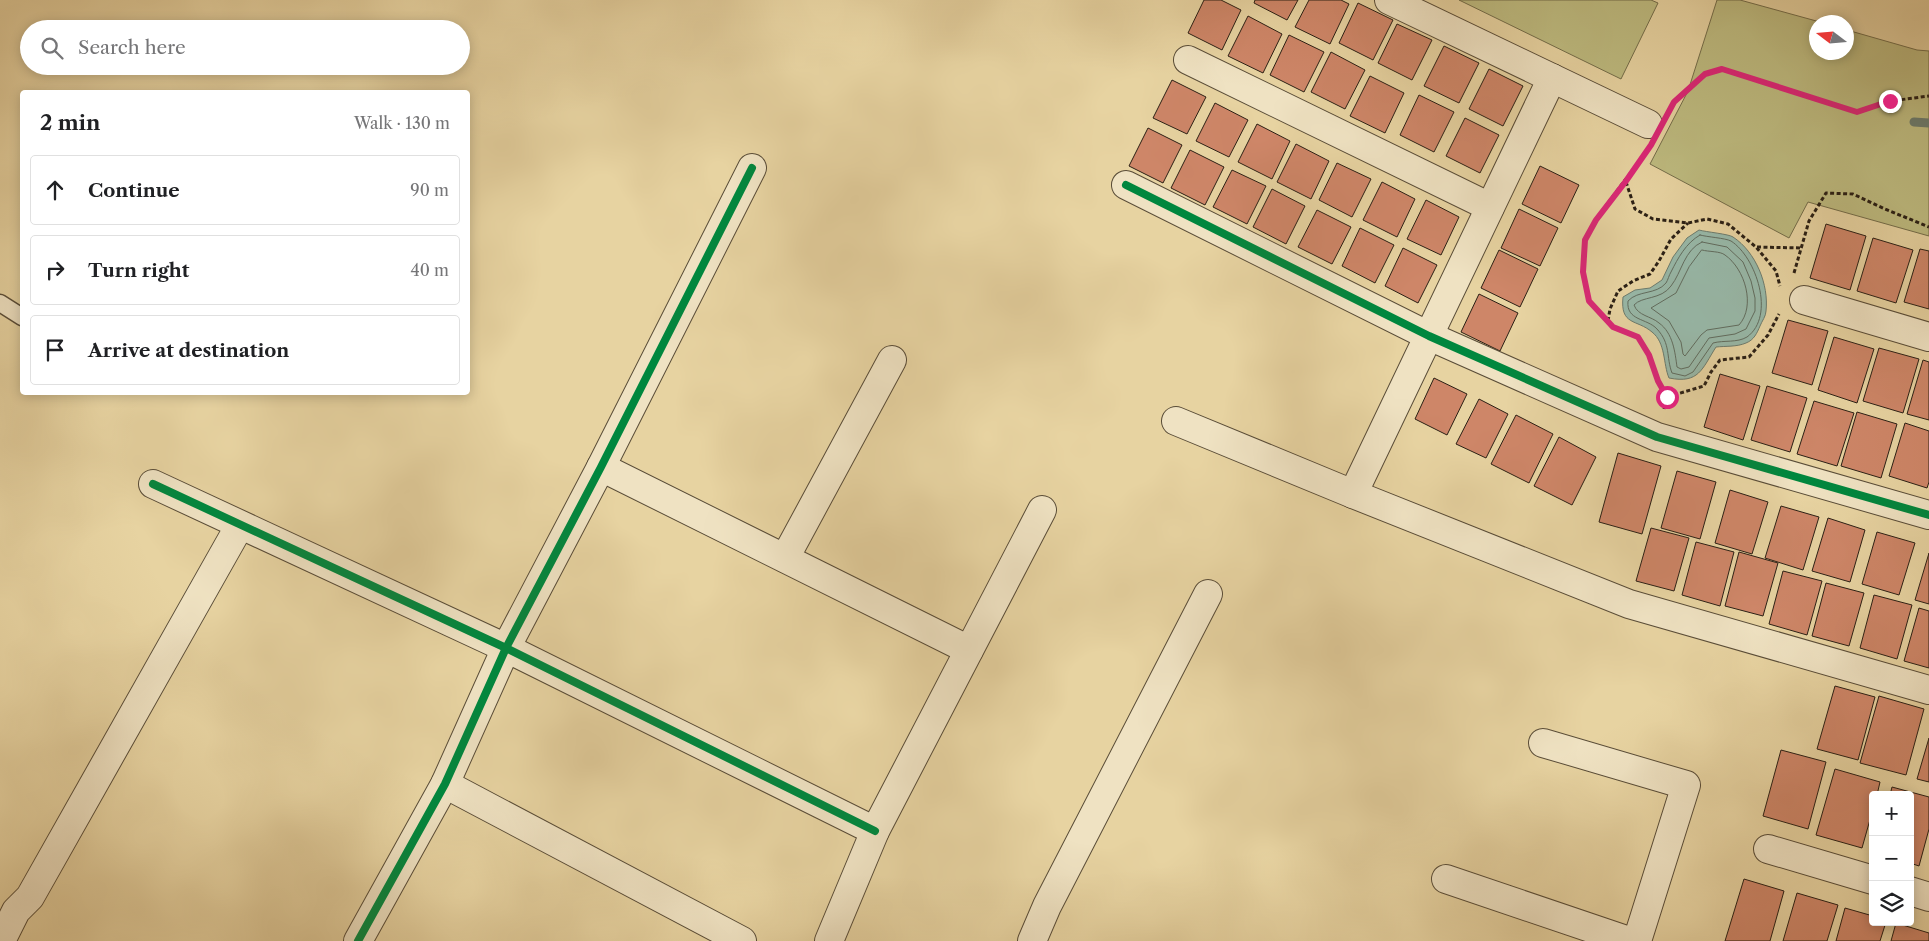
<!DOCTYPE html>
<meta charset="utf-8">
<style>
:root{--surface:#fff;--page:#f6f6f6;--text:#202124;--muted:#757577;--line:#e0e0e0}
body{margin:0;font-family:"Libre Caslon Text",serif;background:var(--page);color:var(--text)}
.controls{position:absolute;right:15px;bottom:15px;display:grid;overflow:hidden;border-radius:5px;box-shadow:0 2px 12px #0003}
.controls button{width:45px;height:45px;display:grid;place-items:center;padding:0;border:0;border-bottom:1px solid var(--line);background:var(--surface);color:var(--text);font:25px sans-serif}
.compass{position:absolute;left:1809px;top:15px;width:45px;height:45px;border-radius:50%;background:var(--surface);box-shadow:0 2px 12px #0003;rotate:286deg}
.stop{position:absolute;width:15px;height:15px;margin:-11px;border:4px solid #db2777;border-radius:50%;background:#fff}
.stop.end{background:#db2777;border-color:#fff;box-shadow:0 1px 5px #0008}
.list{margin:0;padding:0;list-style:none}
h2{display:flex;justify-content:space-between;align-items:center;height:65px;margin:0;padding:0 20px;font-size:21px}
h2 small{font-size:16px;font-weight:400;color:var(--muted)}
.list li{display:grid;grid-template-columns:32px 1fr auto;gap:15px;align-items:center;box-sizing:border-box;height:70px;margin:0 10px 10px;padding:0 10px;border:1px solid var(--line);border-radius:5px}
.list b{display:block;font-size:19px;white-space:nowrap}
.list em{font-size:16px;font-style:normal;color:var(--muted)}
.icon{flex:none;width:28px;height:28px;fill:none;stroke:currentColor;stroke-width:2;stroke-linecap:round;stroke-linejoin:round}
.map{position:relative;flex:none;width:1929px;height:941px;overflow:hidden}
.search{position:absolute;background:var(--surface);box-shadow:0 2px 12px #0003;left:20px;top:20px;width:450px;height:55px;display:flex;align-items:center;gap:12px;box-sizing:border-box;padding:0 18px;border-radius:28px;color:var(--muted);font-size:19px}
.panel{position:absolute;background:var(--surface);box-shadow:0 2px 12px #0003;left:20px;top:90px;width:450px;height:305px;border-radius:5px}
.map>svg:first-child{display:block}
.green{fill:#bdba7f;stroke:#746d4a}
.water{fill:#97b7a7;stroke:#6c7b6d}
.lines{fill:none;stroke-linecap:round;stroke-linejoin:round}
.shore{stroke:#616c5e;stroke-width:1}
.stream{stroke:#6c7b6d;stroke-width:9}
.building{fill:#ce8668;stroke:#2b2015}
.service-casing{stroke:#5a4d38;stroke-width:19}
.minor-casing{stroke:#5a4d38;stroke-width:30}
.path{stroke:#2b2015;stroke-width:3;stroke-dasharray:4 2.5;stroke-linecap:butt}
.service{stroke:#efe2c2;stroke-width:16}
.minor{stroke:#efe2c2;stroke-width:28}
.cycleway-casing{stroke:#efe2c2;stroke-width:11}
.cycleway{stroke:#00873e;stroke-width:8}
.route{stroke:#db2777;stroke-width:6}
</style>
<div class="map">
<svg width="1929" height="941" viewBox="0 0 1929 941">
<rect width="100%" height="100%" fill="#e7d3a1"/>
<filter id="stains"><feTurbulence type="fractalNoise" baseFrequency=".004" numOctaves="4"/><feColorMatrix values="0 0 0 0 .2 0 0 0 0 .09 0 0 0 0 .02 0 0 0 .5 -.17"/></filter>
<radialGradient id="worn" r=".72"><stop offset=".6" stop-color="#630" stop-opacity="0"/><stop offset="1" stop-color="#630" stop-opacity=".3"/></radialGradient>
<!-- green -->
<g class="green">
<polygon points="1459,0 1651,0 1658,3 1621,79"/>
<polygon points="1717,0 1740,0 1820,22 1816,22 1816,52 1846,52 1847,30 1917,50 1929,51 1929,236 1808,202 1789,238 1650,164 1688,91"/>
</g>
<!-- water -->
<path class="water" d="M1699,230c7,2 30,4 34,7 23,15 36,48 33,74 0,5 -4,10 -6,15 -3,7 -6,14 -14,17 -9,4 -21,3 -30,4 -14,22 -17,37 -47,31 -6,-14 -3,-35 -17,-46 -15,-13 -32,-6 -29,-35l12,-7 15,-2 12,-8 11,-23 14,-19z"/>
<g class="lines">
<!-- shore -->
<g class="shore">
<path d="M1700,235c7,2 25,3 31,6 25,16 45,75 16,96 -10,6 -23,3 -34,6l-20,29 -8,4 -13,-3c-6,-16 -1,-29 -15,-44 -10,-11 -31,-8 -29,-28 10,-11 28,-6 38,-18 2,-3 3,-8 5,-11 7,-14 15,-29 29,-37z"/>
<path d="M1702,242l25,5 16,15 8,19 4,17v13l-9,18 -11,5 -26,4 -20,29 -8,2 -4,-2c-2,-15 -4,-34 -18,-44 -8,-7 -21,-7 -25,-18 8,-9 27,-5 37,-19 11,-14 13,-36 31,-44z"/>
<path d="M1702,250c7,2 18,1 23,5 20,14 31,51 14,70l-32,5 -6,5 -16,21 -2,-2 -2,-12 -12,-21 -18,-13 25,-15 13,-26z"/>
</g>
<!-- stream -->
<polyline class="stream" points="1914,122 1929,123"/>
</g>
<!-- building -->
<g class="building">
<polygon points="1204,0 1221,0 1241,10 1222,50 1188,33"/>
<polygon points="1255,0 1298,0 1287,20 1254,3"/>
<polygon points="1309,0 1341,0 1349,4 1330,44 1295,27"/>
<polygon points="1358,3 1393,20 1373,60 1339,43"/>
<polygon points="1248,16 1282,34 1263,73 1228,56"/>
<polygon points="1397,24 1432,40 1412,80 1378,63"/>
<polygon points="1289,35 1324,52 1304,92 1270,75"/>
<polygon points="1444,46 1479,63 1459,103 1424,86"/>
<polygon points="1331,52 1365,70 1345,109 1311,92"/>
<polygon points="1489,69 1523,86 1503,126 1469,109"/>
<polygon points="1370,76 1404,93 1385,133 1350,116"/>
<polygon points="1172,80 1206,97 1187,134 1153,118"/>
<polygon points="1419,95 1454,112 1434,152 1400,135"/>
<polygon points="1215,103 1248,120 1229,157 1196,141"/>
<polygon points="1465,118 1499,135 1480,173 1446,156"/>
<polygon points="1257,124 1290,141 1272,179 1238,162"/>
<polygon points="1148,128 1182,145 1163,183 1129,166"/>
<polygon points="1296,144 1329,161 1311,199 1277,182"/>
<polygon points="1190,150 1224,167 1205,205 1171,188"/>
<polygon points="1337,163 1371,179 1352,217 1319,200"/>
<polygon points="1540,166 1579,185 1561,223 1522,204"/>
<polygon points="1232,170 1266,186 1247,224 1213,207"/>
<polygon points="1382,182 1415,199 1397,237 1363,220"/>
<polygon points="1272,189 1305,206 1286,244 1253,227"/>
<polygon points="1426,200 1459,217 1441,255 1407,239"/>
<polygon points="1519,209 1558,228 1540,266 1501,248"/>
<polygon points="1317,210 1351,227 1332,264 1298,247"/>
<polygon points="1826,224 1866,236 1850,290 1810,278"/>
<polygon points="1360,228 1394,245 1375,283 1342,266"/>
<polygon points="1873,238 1913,250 1896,303 1857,291"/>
<polygon points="1403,248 1437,265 1418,303 1385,286"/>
<polygon points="1920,249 1929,251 1929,309 1904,302"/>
<polygon points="1499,250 1538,269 1520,307 1481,288"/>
<polygon points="1479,294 1518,313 1500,351 1461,332"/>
<polygon points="1788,320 1828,331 1812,385 1772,373"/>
<polygon points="1834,337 1874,349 1857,403 1818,390"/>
<polygon points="1879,348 1919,359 1903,413 1863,401"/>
<polygon points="1923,360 1929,362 1929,420 1907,414"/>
<polygon points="1720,374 1760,386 1743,440 1704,427"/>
<polygon points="1434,378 1467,394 1447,435 1415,419"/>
<polygon points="1767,386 1807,398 1790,452 1751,440"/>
<polygon points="1479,399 1508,414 1486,458 1456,444"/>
<polygon points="1814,401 1854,413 1837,466 1797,454"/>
<polygon points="1857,412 1897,424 1881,478 1841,466"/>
<polygon points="1516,415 1553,434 1529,483 1491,464"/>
<polygon points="1905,423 1929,431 1929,482 1927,488 1889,476"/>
<polygon points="1559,437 1596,457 1572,505 1534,486"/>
<polygon points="1618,453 1661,466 1642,534 1599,522"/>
<polygon points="1677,471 1716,482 1700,539 1661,528"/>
<polygon points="1730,490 1768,502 1752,554 1715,543"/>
<polygon points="1781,506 1819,517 1803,570 1765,558"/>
<polygon points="1828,518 1865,530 1850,582 1812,571"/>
<polygon points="1651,528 1689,538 1674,591 1636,581"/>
<polygon points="1877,532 1915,543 1899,595 1862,584"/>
<polygon points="1696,542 1734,552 1720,606 1682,595"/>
<polygon points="1739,552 1778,563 1763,616 1725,606"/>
<polygon points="1929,553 1929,604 1915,600"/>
<polygon points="1783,571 1822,581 1807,635 1769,624"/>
<polygon points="1826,583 1864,593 1849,646 1812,636"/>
<polygon points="1874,595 1912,605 1897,659 1860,648"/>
<polygon points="1919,608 1929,611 1929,668 1904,661"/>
<polygon points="1835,686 1875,697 1858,760 1817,749"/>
<polygon points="1879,696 1924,709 1906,775 1860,763"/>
<polygon points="1929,738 1929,782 1917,779"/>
<polygon points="1781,750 1826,762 1808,829 1763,816"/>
<polygon points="1835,769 1880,782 1877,795 1873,795 1873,809 1862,848 1816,835"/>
<polygon points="1892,787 1929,797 1929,829 1919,866 1910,863 1910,795 1890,795"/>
<polygon points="1744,879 1784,891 1770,941 1725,941"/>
<polygon points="1797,893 1838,905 1827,941 1783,941"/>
<polygon points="1845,908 1873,916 1873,922 1886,922 1880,941 1836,941"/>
<polygon points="1896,923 1929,933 1929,941 1891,941"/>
</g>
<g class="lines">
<defs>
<polyline id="service" points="0,303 22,317"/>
<g id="minor">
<polyline points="1389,0 1648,124"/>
<polyline points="1188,60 1490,207"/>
<polyline points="1126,185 1429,336 1657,437 1929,515"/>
<polyline points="1804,300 1929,337"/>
<polyline points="1176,421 1353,494 1629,604 1929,690"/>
<polyline points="601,467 969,650"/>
<polyline points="153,484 506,648 875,831"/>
<polyline points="1353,494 1552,78"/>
<polyline points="785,558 892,360"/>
<polyline points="1543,743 1686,785 1637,941"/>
<polyline points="445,784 742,941"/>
<polyline points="1768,849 1873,880"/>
<polyline points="1446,879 1629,941"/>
<polyline points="1910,891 1929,897"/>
<polyline points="1,941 16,911 30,897 240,525"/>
<polyline points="358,941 445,784 506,648 601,467 752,168"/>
<polyline points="829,941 875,831 1042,510"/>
<polyline points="1032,941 1047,906 1208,594"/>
</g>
</defs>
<!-- service casing -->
<use href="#service" class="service-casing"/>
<!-- minor casing -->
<use href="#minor" class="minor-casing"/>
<!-- path -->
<g class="path">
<polyline points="1671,107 1673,102 1705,74 1722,69 1857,112 1891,101 1929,96"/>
<polyline points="1646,152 1596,219 1585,240 1583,272 1589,301 1613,327 1638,337 1649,355 1658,381 1667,397"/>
<polyline points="1626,182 1635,209 1653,219 1688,223 1707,219 1728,224 1756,247 1776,271 1780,286"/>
<polyline points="1757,247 1802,248"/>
<polyline points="1794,273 1809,221 1826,193 1853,194 1885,209 1929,227"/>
<polyline points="1608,321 1610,309 1618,291 1633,281 1650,274 1659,261 1671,239 1688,223"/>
<polyline points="1664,409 1667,397 1704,386 1711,372 1720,360 1749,357 1768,335 1779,314"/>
</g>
<!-- service -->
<use href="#service" class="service"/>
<!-- minor -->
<use href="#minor" class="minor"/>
<defs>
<g id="cycleway">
<polyline points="1126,185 1429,336 1657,437 1929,515"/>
<polyline points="153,484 506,648 875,831"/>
<polyline points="358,941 445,784 506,648 601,467 752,168"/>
</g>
</defs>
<!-- cycleway casing -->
<use href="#cycleway" class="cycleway-casing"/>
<!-- cycleway -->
<use href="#cycleway" class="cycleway"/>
</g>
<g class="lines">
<!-- route -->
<polyline class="route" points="1667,397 1658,381 1649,355 1638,337 1613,327 1589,301 1583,272 1585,240 1596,220 1626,181 1651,145 1674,102 1705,74 1722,69 1857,112 1890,101"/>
</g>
<rect width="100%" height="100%" filter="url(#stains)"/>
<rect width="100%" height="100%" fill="url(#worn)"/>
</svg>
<div class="controls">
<button>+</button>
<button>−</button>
<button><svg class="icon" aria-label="layers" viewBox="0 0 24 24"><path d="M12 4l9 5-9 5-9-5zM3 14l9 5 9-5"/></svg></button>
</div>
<svg class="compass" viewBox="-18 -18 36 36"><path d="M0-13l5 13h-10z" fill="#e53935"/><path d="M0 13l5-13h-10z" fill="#757577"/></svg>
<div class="stop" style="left:1667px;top:397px"></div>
<div class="stop end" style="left:1890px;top:101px"></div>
<div class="search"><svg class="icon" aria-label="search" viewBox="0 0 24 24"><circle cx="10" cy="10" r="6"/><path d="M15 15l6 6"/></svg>Search here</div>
<section class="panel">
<h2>2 min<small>Walk · 130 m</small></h2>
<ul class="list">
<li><svg class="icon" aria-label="ahead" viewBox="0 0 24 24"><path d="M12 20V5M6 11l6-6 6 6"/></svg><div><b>Continue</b></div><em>90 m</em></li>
<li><svg class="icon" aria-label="right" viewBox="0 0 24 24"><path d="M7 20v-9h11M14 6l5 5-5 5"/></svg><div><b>Turn right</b></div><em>40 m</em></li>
<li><svg class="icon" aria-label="arrive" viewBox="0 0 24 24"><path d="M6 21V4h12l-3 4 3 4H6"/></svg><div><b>Arrive at destination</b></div></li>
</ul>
</section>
</div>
